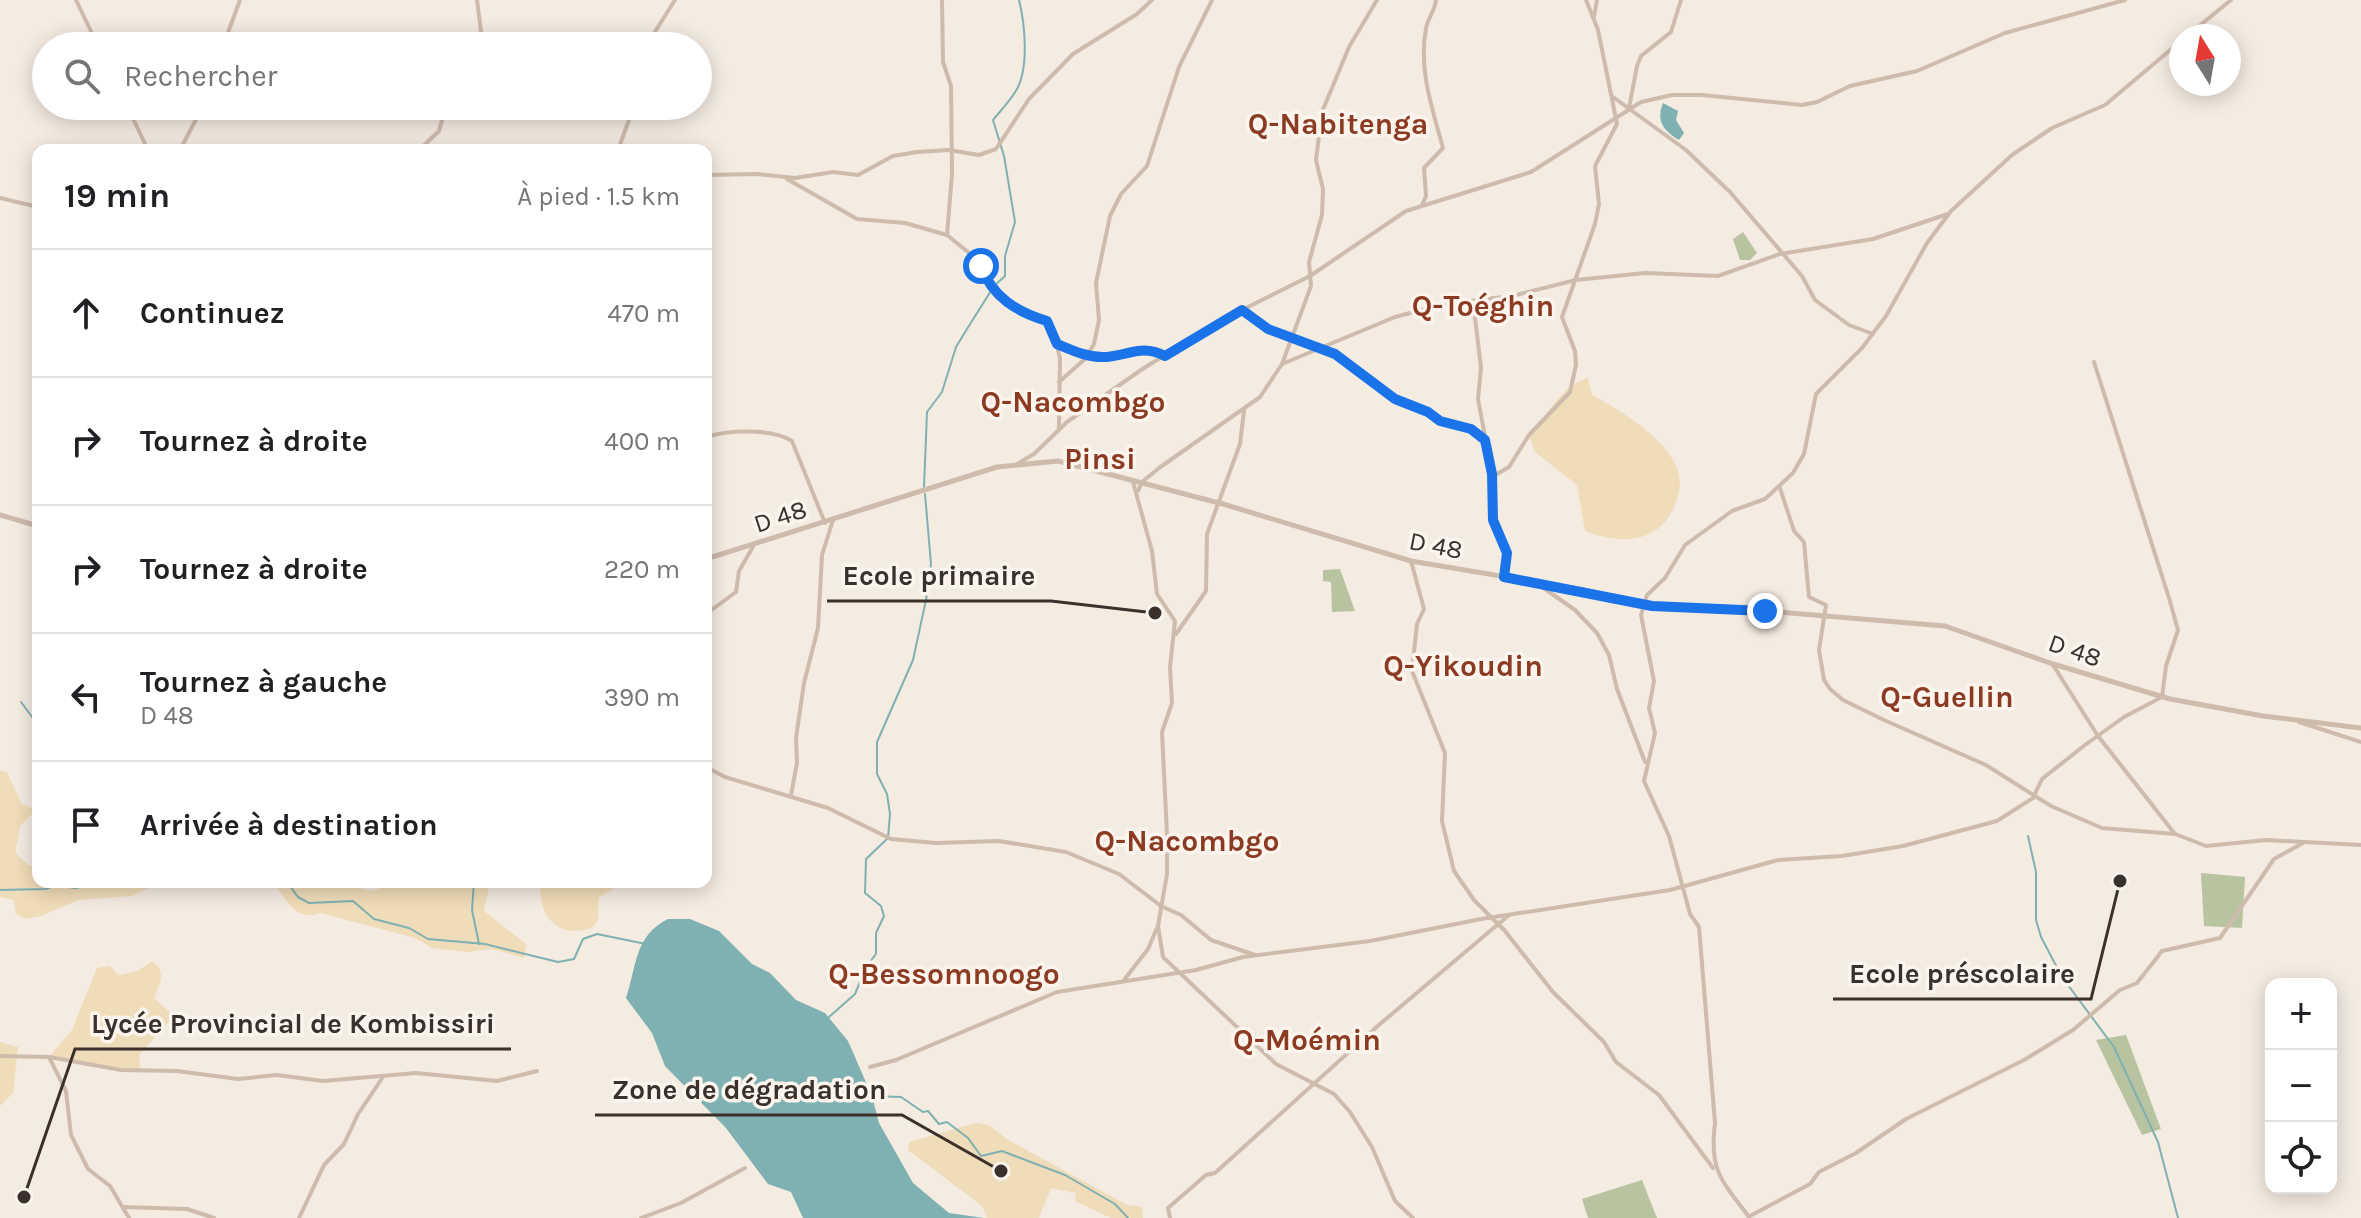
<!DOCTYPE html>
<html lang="fr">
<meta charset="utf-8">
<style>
:root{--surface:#fff;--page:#f6f6f6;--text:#202124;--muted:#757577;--line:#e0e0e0}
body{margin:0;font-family:Karla,sans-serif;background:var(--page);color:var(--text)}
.controls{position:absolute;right:24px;bottom:24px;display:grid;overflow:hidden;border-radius:16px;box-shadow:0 4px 20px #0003}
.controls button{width:72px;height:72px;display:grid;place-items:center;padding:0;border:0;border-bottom:2px solid var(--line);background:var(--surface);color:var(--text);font:40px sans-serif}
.compass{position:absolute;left:2169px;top:24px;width:72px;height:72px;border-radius:50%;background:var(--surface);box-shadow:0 4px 20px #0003;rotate:349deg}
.stop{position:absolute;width:24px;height:24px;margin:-18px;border:6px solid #1a73e8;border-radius:50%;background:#fff}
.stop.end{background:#1a73e8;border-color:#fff;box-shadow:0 2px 8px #0008}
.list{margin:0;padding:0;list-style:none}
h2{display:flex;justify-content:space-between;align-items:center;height:104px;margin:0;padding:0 32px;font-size:34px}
h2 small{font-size:26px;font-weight:400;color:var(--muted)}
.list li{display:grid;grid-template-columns:52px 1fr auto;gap:24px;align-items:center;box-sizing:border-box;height:128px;padding:0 32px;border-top:2px solid var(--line)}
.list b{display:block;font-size:30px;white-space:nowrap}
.list p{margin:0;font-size:26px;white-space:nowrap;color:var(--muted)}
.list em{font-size:26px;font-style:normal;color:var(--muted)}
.icon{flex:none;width:44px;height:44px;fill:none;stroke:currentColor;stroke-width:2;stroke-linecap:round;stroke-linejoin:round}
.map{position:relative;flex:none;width:2361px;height:1218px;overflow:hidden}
.search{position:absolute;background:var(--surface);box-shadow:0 4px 20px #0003;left:32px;top:32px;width:680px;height:88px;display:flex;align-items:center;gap:20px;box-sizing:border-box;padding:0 28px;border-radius:44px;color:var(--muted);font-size:30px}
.panel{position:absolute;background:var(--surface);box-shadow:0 4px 20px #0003;left:32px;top:144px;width:680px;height:744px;border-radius:16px}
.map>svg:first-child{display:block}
.green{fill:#b8c4a0}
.sand{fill:#efdcb8}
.water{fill:#7fb0b2}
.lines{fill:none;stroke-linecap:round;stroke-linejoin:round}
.stream{stroke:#7fb0b2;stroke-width:2}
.minor{stroke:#cdbbac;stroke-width:4}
.tertiary{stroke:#cdbbac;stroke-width:5}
.route{stroke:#1a73e8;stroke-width:10}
.labels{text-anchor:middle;stroke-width:7;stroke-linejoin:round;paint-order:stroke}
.street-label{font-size:26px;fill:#3b302b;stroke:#fbf5ee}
.quarter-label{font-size:30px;font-weight:bold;fill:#8c3b22;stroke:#fbf5ee}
.leader{fill:none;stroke:#3b302b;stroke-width:3}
.callout-dot{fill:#3b302b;stroke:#fbf5ee;stroke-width:3}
.callout-label{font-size:28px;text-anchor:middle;font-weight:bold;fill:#3b302b;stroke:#fbf5ee;stroke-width:7;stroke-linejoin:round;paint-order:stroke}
</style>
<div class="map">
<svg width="2361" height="1218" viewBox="0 0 2361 1218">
<rect width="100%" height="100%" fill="#f4ebe1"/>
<!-- green -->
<g class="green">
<polygon points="1743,232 1757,253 1750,260 1740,260 1733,239"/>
<polygon points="1340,569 1355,611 1332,612 1331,582 1323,581 1323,570"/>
<polygon points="2201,873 2245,877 2242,928 2204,926"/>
<polygon points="2126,1035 2161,1129 2142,1135 2096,1040"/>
<polygon points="1642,1180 1657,1218 1588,1218 1582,1199"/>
</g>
<!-- sand -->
<g class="sand">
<path d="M1588,378l4,17c28,15 76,44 86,76 4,13 1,24 -4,36 -17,38 -55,37 -89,24l-8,-46 -42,-33 -6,-17c21,-20 30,-49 59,-57z"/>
<polygon points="0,771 7,772 21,803 36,810 20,826 15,853 29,865 38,866 38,882 160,882 132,896 78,900 41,916 26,919 16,914 14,900 0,897"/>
<path d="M272,882h42l4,4 24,-3 28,8 38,-9h82l-6,29 42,33 -2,14 -32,-9 -26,3 -34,-4 -17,-10 -95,-25c-25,10 -34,-16 -48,-31z"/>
<path d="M541,882h82l-24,16 -1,22 -5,7c-33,14 -57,-11 -52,-45z"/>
<path d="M152,961c15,11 8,22 2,37l20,18 -35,39 2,16 -92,-14 23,-27 25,-62 13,-2 8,9 20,-4z"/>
<polygon points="0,1042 18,1047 13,1093 0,1106"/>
<polygon points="976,1123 989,1125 1008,1140 1127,1205 1142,1207 1143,1218 1111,1218 1075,1201 1076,1193 1051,1188 1039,1218 987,1218 982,1206 908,1150 909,1142"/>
</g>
<!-- water -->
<g class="water">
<path d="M1663,103l15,8 -2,9 8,13 -5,7c-16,-10 -23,-19 -16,-37z"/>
<path d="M668,919h22l29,12 33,33 18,9 26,27 29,13 23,28 24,55 7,27 34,60 36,30 35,5h-181l-12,-26 -23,-8 -42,-56 -61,-62 -13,-33 -26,-35c11,-32 8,-62 42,-79z"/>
</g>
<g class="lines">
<!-- stream -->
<g class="stream">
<path d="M924,487l3,-75 15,-20 14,-45 11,-18 27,-43 11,-10v-20l10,-34 -11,-66 -11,-36c8,-10 18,-20 24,-31 12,-22 8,-65 2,-89"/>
<polyline points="21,702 38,725"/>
<polyline points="2028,836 2036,872 2036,920 2041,937 2062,977 2114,1047 2158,1142 2178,1218"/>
<polyline points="287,882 298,897 309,903 353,901 374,919 409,928 428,939 485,944 558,962 574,959 583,939 597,934 646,944"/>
<polyline points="474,882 472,910 479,944"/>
<polyline points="0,890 46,889 56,885 75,888 106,882"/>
<polyline points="829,1017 855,994 866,967 876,954 876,933 884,916 881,906 865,893 866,859 888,838 890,814 887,794 877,774 877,742 913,660 926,600 931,564 925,494"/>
<polyline points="873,1096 901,1097 923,1112 928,1111 939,1124 947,1122 968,1138 981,1156 1002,1151 1065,1175 1115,1204 1128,1218"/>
</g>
<!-- minor -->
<g class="minor">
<polyline points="76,0 98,46"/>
<polyline points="942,0 943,62 951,86 952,174 947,235 974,257 986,280 1011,308 1047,321 1052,327 1060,358 1059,428"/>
<polyline points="1594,17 1597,0"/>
<polyline points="2187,36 2231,0"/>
<polyline points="223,46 240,0"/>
<polyline points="477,46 481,31 477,0"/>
<polyline points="646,46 675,0"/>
<polyline points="1613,97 1686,150 1730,192 1802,276 1815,300 1849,325 1873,334"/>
<polyline points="127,106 148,150"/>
<polyline points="1629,108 1637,66 1641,56 1671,32 1681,0"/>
<polyline points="180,150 203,106"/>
<polyline points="419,150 439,131 446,106"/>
<polyline points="618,150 634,106"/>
<polyline points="706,175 758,174 795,178 833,172 858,175 893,156 917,152 949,150 979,155 996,149 1029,99 1073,54 1137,14 1152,0"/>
<polyline points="787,179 857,219 905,223 947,235"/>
<polyline points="0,198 38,207"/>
<path d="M1422,205l4,-9 -2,-28 19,-20c-10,-37 -25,-79 -17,-119 1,-10 9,-18 10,-29"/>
<polyline points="1473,301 1481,368 1478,399 1492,474 1493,520 1507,553 1504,577"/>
<polyline points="1243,310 1268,329 1335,354 1395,399 1428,412 1440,421 1471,429 1485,440"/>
<path d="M1057,344c15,6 29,14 45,13 24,0 40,-14 63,-1"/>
<polyline points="1282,364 1395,317 1444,304 1512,296 1576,280 1645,273 1718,276 1780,254 1873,239 1948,214"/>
<polyline points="1059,382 1086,358 1094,344 1099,320 1096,283 1110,216 1121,194 1147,166 1179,67 1212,0"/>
<path d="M706,437c22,-7 66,-9 86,4l33,82"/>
<polyline points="1017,464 1034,454 1067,422 1138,372 1193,337 1211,331 1242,310 1310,276 1406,211 1531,172 1641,102 1672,95 1702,95 1802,105 1817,102 1850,86 1917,71 2005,33 2125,0"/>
<polyline points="1492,477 1509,467 1529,435 1570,392 1576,365 1575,351 1562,317 1595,224 1599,204 1595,166 1617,124 1598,30 1586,0"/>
<polyline points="1133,482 1152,551 1157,594 1175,621 1170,667 1172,703 1162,732 1167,835 1167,874 1158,926 1163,957 1276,1064 1334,1094 1350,1112 1372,1147 1395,1201 1413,1218"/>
<polyline points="1780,488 1794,531 1804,542 1809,597 1826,605 1819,650 1824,680 1830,689 1843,700 1884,720 1986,765 2051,806 2102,828 2175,834 2206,846 2266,840 2361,845"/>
<polyline points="1138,491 1142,482 1159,468 1260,397 1282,364 1311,286 1309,262 1322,215 1323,189 1316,160 1322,112 1349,47 1377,0"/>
<polyline points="1411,561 1424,609 1417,624 1412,671 1445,753 1442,821 1454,871 1474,900 1505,931 1553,992 1604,1042 1616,1062 1659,1095 1713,1168"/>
<polyline points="1535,582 1575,610 1597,633 1609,655 1617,689 1645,762"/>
<polyline points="706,614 736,592 739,571 754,545"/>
<polyline points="1176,634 1206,591 1207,534 1240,444 1244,411"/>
<polyline points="2053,665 2098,736 2175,834"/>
<polyline points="2299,722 2361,742"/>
<polyline points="706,767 725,777 828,808 891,839 936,843 999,841 1066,852 1119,874 1161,906 1181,915 1211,940 1255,955"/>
<polyline points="791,795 797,763 796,738 804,683 818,628 822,555 833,520"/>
<polyline points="1124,980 1148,949 1157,928"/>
<polyline points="0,1056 49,1057 121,1070 177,1071 238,1079 277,1075 323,1081 416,1073 497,1081 537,1071"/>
<polyline points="49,1057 66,1091 71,1135 88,1169 110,1186 129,1218"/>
<polyline points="870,1067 896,1060 1057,992 1196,970 1243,957 1370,941 1481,919 1670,890 1778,860 1842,856 1903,846 1997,821 2033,798 2042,779 2085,745 2124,717 2162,697 2166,666 2178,630 2169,598 2094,362"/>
<polyline points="123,1207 187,1209 214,1218"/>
<polyline points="1750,1216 1810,1184 1819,1172 1856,1153 1906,1119 2024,1060 2073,1030 2120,990 2137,983 2162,951 2220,938 2274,859 2303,843"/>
<path d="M1749,1217c-28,-37 -40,-47 -34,-94l-16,-196 -9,-13 -21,-78 -25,-55 11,-48 -6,-25 5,-27 -13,-66 6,-20 18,-17 20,-33 47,-34 33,-12 28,-26 11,-19 12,-60 46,-46 24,-32 41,-73 24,-32 61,-56 40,-27 53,-23 76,-64"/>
<polyline points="299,1218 324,1165 344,1144 358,1114 383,1077"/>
<polyline points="641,1218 681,1203 745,1168"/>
<polyline points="1170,1218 1168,1208 1206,1175 1215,1173 1380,1024 1509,915"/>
</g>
<!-- tertiary -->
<g class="tertiary">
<polyline points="0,515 38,526"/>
<polyline points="706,559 997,467 1058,461 1223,504 1411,561 1584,590 1652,606 1765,611 1945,626 2053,664 2170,699 2263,716 2361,728"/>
</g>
</g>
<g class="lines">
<!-- route -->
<path class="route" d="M981,266c11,31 36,46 66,55l10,23c15,6 29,13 45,13 24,0 39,-14 63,-1l77,-46 26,19 67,25 60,45 33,13 12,9 31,8 14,11 7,34 1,46 14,33 -3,24 148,29 113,5"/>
</g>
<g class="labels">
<!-- street labels -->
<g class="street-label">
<text transform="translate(780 516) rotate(-18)" y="9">D 48</text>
<text transform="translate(1436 545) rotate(11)" y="9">D 48</text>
<text transform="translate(2075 650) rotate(19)" y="9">D 48</text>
</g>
<!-- quarter labels -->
<g class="quarter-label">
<text x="1338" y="134">Q-Nabitenga</text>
<text x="1483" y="316">Q-Toéghin</text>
<text x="1073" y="412">Q-Nacombgo</text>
<text x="1100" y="469">Pinsi</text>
<text x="1463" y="676">Q-Yikoudin</text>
<text x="1947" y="707">Q-Guellin</text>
<text x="1187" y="851">Q-Nacombgo</text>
<text x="944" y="984">Q-Bessomnoogo</text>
<text x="1307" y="1050">Q-Moémin</text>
</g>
</g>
<!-- callouts -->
<path class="leader" d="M1155 613L1051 601H827M2120 881L2091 999H1833M24 1197L75 1049H511M1001 1171L902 1115H595"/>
<g class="callout-dot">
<circle cx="1155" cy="613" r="8"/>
<circle cx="2120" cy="881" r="8"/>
<circle cx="24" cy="1197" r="8"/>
<circle cx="1001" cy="1171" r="8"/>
</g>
<g class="callout-label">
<text x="939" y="585">Ecole primaire</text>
<text x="1962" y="983">Ecole préscolaire</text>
<text x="293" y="1033">Lycée Provincial de Kombissiri</text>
<text x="749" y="1099">Zone de dégradation</text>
</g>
</svg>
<div class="controls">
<button>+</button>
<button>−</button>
<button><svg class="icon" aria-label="locate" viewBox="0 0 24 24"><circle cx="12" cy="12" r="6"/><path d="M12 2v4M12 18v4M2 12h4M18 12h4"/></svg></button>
</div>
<svg class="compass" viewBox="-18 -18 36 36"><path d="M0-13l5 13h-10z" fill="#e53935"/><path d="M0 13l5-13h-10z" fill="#757577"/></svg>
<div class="stop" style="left:981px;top:266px"></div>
<div class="stop end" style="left:1765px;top:611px"></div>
<div class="search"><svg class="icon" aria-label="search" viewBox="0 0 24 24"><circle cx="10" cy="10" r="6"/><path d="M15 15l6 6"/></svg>Rechercher</div>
<section class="panel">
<h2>19 min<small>À pied · 1.5 km</small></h2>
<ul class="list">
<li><svg class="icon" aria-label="ahead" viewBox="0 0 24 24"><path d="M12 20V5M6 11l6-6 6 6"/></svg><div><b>Continuez</b></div><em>470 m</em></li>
<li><svg class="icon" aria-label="right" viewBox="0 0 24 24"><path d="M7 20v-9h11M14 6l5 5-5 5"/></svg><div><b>Tournez à droite</b></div><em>400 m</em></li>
<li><svg class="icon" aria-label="right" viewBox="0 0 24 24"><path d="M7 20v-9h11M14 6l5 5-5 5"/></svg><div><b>Tournez à droite</b></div><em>220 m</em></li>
<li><svg class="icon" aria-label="left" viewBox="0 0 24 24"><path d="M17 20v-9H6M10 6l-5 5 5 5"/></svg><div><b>Tournez à gauche</b><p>D 48</p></div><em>390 m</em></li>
<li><svg class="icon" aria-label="arrive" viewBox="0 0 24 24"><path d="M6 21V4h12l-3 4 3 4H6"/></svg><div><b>Arrivée à destination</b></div></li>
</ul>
</section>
</div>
